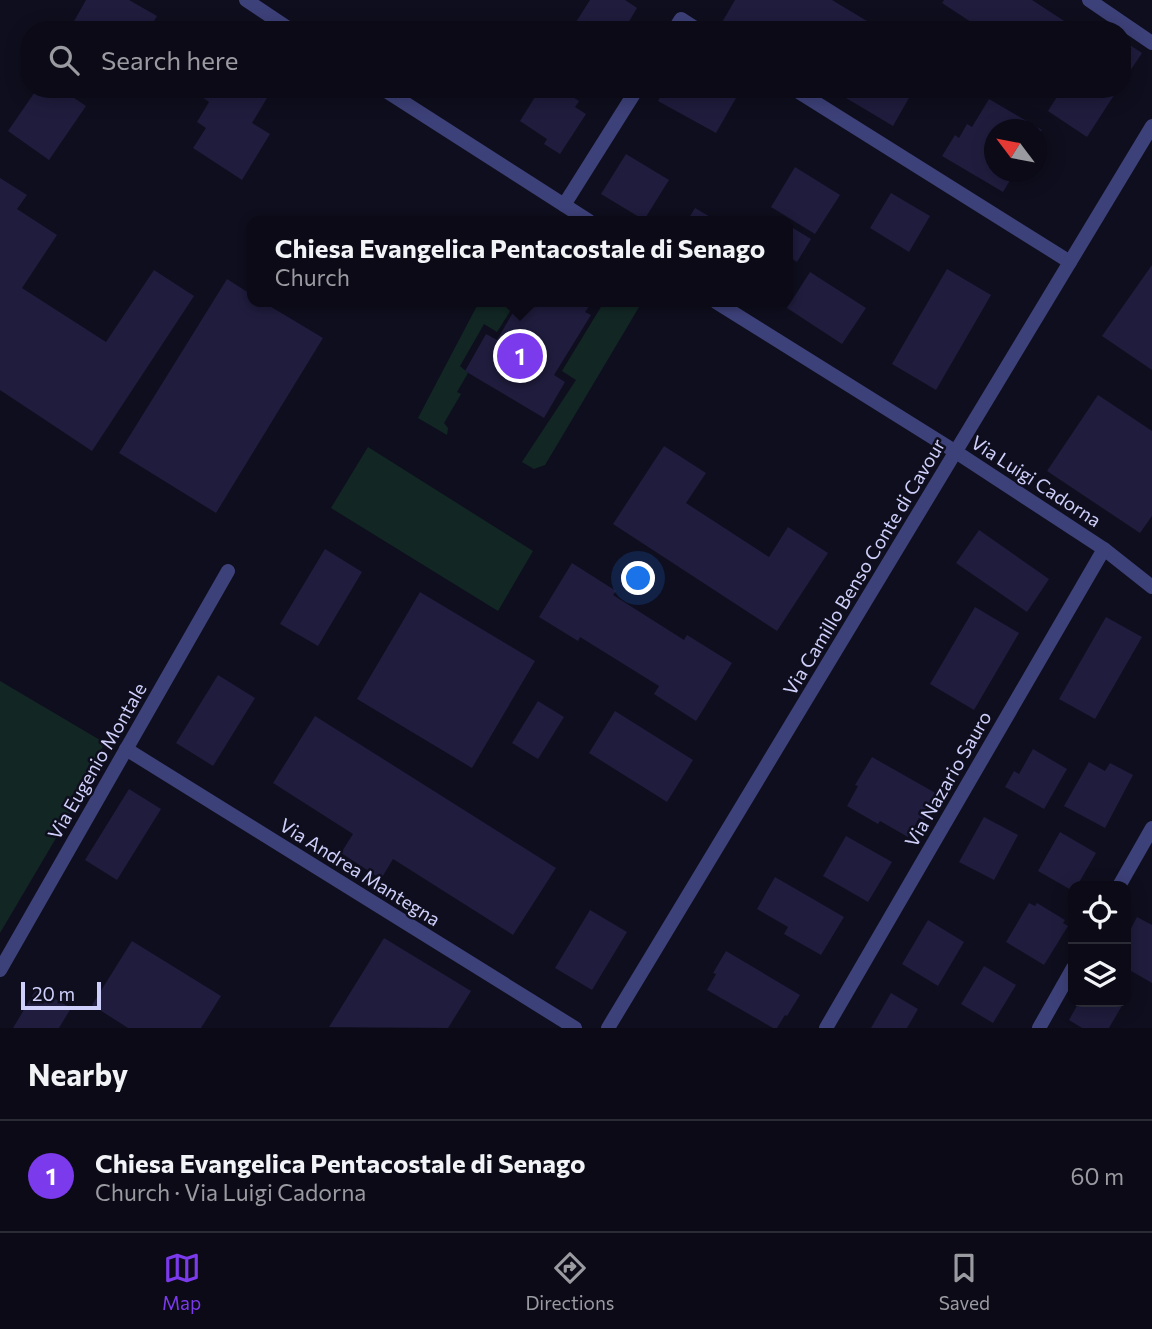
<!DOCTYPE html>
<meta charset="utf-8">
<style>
:root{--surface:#0b0a16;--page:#14131f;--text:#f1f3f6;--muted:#9a9aa1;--line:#2b2b35;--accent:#7c3aed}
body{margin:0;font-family:Commissioner,sans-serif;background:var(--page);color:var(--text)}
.controls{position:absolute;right:21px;bottom:21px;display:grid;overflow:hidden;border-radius:14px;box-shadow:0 4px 18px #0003}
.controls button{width:63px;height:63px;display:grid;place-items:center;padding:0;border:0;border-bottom:2px solid var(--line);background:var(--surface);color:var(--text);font:35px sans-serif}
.compass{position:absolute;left:984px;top:119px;width:63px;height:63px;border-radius:50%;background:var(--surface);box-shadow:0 4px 18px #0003;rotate:302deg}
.scale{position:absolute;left:21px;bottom:18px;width:80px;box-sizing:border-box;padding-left:7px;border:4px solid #cfcffb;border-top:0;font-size:19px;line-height:24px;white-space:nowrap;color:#cfcffb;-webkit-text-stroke:5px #0f0e1e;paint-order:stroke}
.you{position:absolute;left:639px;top:579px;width:24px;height:24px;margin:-18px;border:5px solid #fff;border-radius:50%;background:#1a73e8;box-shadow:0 0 0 10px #1a73e833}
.badge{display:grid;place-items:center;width:46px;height:46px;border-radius:50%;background:var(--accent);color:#fff;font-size:23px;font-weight:700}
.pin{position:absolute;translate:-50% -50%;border:4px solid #fff;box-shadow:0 2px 7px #0006}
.popup{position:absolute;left:247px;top:216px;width:546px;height:91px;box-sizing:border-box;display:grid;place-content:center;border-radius:14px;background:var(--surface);filter:drop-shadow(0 2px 5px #0005);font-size:23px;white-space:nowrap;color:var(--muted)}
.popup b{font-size:26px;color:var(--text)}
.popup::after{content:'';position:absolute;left:50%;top:100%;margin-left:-14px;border:14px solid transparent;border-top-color:var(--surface)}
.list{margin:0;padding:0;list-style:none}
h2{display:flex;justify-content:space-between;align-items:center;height:91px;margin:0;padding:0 28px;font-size:30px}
h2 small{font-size:23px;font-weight:400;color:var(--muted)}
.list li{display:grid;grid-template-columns:46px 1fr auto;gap:21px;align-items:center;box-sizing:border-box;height:112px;padding:0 28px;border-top:2px solid var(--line)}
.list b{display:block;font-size:26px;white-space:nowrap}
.list p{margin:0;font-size:23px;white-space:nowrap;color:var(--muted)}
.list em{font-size:23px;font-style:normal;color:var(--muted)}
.icon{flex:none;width:38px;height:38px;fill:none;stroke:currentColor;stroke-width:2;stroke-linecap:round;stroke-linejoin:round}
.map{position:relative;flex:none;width:1152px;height:1028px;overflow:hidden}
.search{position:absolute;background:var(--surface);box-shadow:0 4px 18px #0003;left:21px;right:21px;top:21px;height:77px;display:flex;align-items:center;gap:18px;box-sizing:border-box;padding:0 24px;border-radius:28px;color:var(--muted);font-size:26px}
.sheet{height:203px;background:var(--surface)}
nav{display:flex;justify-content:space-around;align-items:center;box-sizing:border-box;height:98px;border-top:2px solid var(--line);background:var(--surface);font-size:19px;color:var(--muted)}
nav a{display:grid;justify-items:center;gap:4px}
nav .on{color:var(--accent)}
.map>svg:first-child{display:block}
.green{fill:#122724}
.building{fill:#1f1c3d}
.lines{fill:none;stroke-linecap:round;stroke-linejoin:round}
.minor{stroke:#3d4179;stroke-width:14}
.labels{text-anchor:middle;stroke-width:5;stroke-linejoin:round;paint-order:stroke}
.street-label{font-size:19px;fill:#cfcffb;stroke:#0f0e1e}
</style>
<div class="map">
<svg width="1152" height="1028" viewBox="0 0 1152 1028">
<rect width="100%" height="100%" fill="#0f0e1e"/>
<!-- green -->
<g class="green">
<polygon points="479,302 516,302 497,332 484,324 460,366 468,373 457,392 461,394 444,423 448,428 447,435 418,418"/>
<polygon points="604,302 642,302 545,465 534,469 522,462 576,380 562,371"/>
<polygon points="368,447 533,551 498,611 331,508"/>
<polygon points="0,681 105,743 84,778 69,816 0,933"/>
</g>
<!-- building -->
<g class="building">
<polygon points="86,0 129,0 157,16 149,30 69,30"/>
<polygon points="590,0 625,0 637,8 624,30 571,30"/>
<polygon points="735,0 832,0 882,30 730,30 721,24"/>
<polygon points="944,0 1032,0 1078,30 983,30 942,3"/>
<polygon points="1122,40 1142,53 1122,83"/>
<polygon points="37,89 61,89 86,106 49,160 8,131"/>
<polygon points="197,89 265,89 270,93 252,123 270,134 242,180 193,148 206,128 197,122 209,102 195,92"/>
<polygon points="540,89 560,89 579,101 575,107 586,114 560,154 544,144 547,139 520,121"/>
<polygon points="664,89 736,89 740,91 716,133 658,101"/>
<polygon points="831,89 914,89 893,126"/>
<polygon points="1062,89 1118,89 1087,137 1048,111"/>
<polygon points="989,99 1042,130 1036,135 1036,130 995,130 995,172 1015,172 1003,192 942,156 955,135 959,138 967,124 972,127"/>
<polygon points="626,154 669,180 644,220 601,194"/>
<polygon points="795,167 840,195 815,234 771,207"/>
<polygon points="0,178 27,195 17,209 57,235 22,288 106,342 154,270 194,296 92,451 0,390"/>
<polygon points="891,193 930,216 909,252 870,228"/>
<polygon points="695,208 717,221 687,221"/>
<polygon points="788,225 811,239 797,262 788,256"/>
<polygon points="1152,265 1152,370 1102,336"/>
<polygon points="947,269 991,295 936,390 892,364"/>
<polygon points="810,272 866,308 842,344 787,308"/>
<polygon points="227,279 252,295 252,302 263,302 323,338 216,513 119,453"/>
<polygon points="519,302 592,302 585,312 591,315 554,375 565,382 544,418 465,371 486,334 497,340"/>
<polygon points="1098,395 1152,431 1152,516 1140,533 1047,471"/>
<polygon points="664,446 706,473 686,503 769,557 788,527 828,553 777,631 613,524"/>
<polygon points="979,530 1049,579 1027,612 956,563"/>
<polygon points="325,549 362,572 318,646 280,624"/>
<polygon points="572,563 616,591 613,595 684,640 687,635 732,663 696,721 654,694 659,686 580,637 578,641 539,617"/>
<polygon points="420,592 535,661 472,768 357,699"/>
<polygon points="975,607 1019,633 974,710 930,684"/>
<polygon points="1106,617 1142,637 1095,719 1059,699"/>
<polygon points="218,675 255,698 213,766 176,743"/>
<polygon points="538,701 564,717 538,759 512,743"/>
<polygon points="615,711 693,760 667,802 589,753"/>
<polygon points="315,716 556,868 513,935 393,859 381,879 341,853 353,834 273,783"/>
<polygon points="1033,749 1067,769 1044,809 1005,787 1014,771 1019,774"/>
<polygon points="872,757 939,795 924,820 919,818 908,837 880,821 878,824 847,806 858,786 855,785"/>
<polygon points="1089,762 1105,771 1110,763 1133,775 1105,828 1064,806"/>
<polygon points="129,789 161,809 117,880 85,860"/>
<polygon points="984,817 1018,835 994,880 959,862"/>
<polygon points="1060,832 1096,853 1077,886 1073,886 1073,891 1038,871"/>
<polygon points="846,836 892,862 868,902 823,876"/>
<polygon points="775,877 844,917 821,955 784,934 788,927 757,909"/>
<polygon points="1029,903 1035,906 1037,903 1065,920 1063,923 1068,926 1044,965 1006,942"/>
<polygon points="590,910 627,932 592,990 555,968"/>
<polygon points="1137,917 1152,925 1152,983 1126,968 1126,938"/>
<polygon points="928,920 964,942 938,986 902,964"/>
<polygon points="384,938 471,991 448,1028 329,1027"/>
<polygon points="132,941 221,996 201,1028 128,1028 92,1005"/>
<polygon points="726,951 800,995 787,1016 785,1015 777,1028 773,1028 707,990 716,974 713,973"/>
<polygon points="984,966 1016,985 993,1023 961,1004"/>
<polygon points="37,988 71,1008 59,1028 13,1028"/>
<polygon points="891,993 918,1009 907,1028 871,1028"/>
<polygon points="1079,1002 1124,1002 1109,1028 1082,1028 1069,1020"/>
</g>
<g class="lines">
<!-- minor -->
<g class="minor">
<polyline points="246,0 291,30"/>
<polyline points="1089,0 1152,43"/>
<polyline points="674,30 681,19 698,30"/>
<polyline points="383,89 589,221"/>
<polyline points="794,89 1070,262"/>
<polyline points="564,205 637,89"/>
<polyline points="716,302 956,452 1104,549 1152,587"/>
<polyline points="126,749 575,1028"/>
<polyline points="1119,886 1152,828"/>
<polyline points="0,970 228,571"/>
<polyline points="608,1028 1152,126"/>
<polyline points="826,1028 1104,549"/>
<polyline points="1039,1028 1073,968"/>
</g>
</g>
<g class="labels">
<!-- street labels -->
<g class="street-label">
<text transform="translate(1036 481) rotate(33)" y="7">Via Luigi Cadorna</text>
<text transform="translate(864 567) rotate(-59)" y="7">Via Camillo Benso Conte di Cavour</text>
<text transform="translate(97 761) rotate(-60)" y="7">Via Eugenio Montale</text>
<text transform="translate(948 779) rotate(-60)" y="7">Via Nazario Sauro</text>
<text transform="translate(360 872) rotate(32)" y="7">Via Andrea Mantegna</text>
</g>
</g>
</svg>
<div class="controls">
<button><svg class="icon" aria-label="locate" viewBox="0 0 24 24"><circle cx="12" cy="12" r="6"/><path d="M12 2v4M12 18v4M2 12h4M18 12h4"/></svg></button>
<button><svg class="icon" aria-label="layers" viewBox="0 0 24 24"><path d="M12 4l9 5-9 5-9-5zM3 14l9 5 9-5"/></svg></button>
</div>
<svg class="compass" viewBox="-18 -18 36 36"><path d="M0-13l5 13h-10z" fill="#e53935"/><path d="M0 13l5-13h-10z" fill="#9a9aa1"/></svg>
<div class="scale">20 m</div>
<div class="you"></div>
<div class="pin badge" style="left:520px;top:356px">1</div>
<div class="popup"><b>Chiesa Evangelica Pentacostale di Senago</b>Church</div>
<div class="search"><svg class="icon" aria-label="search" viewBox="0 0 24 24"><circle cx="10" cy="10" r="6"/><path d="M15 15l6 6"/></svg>Search here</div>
</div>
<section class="sheet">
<h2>Nearby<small></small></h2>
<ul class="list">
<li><span class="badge">1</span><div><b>Chiesa Evangelica Pentacostale di Senago</b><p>Church · Via Luigi Cadorna</p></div><em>60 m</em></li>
</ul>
</section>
<nav>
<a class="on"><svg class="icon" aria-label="map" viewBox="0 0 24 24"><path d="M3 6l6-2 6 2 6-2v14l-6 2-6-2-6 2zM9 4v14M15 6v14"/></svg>Map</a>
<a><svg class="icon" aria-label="directions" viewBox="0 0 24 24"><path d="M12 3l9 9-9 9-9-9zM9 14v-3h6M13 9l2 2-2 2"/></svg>Directions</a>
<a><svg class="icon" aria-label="saved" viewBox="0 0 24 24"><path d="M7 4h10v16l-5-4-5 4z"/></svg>Saved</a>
</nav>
